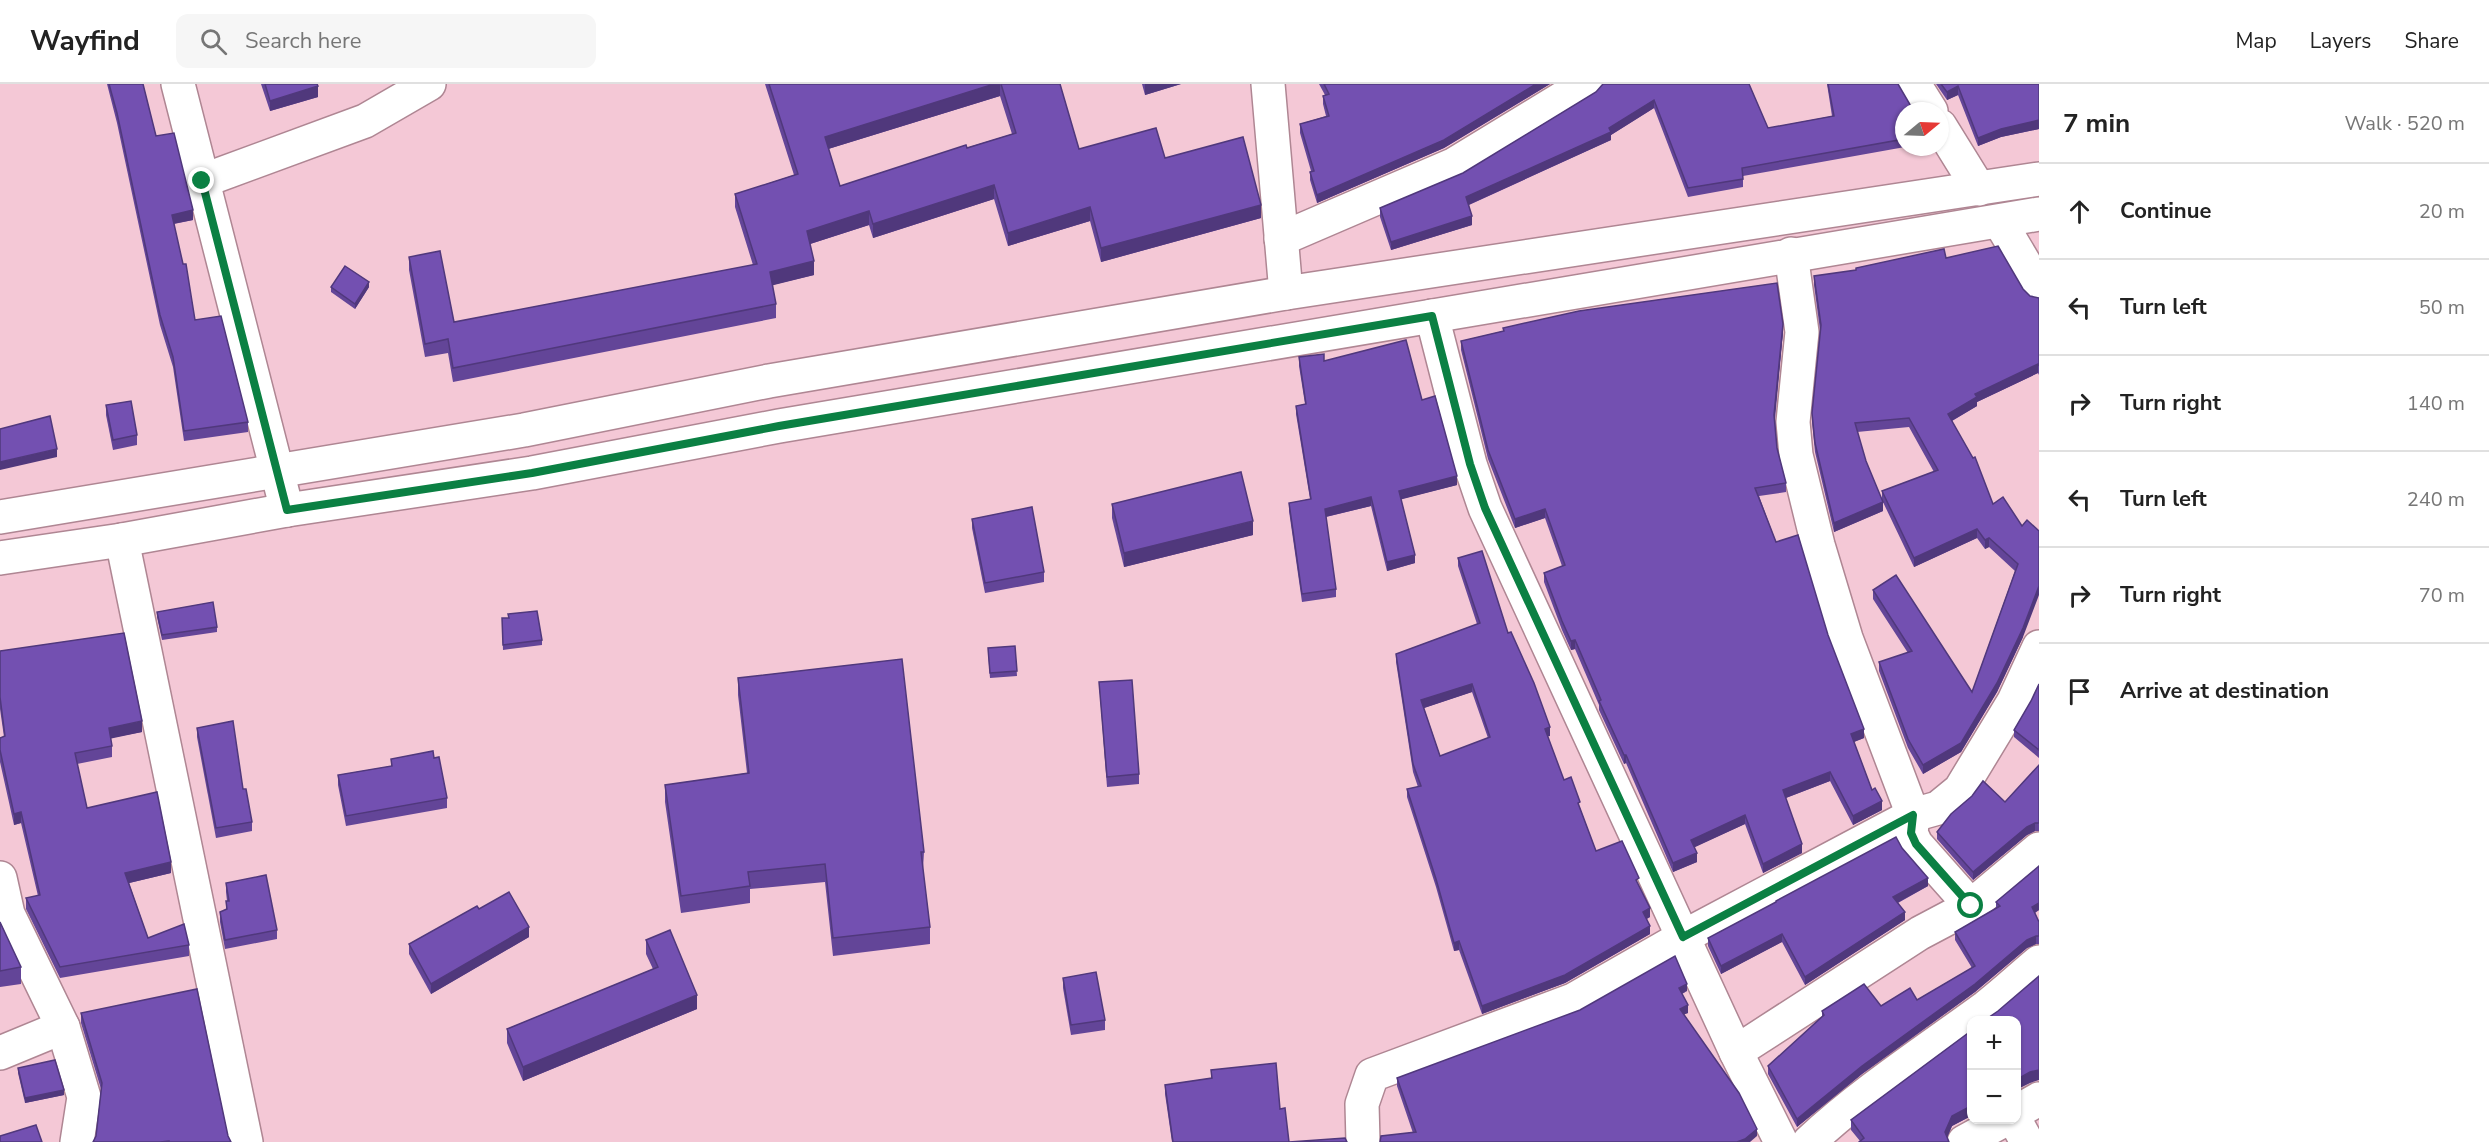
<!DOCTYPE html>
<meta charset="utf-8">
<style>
:root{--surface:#fff;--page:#f6f6f6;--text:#222;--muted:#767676;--line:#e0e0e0}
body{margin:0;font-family:"Nunito Sans",sans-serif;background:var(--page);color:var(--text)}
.controls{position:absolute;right:18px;bottom:18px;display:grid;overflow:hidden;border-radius:12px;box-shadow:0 2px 4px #0004}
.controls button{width:54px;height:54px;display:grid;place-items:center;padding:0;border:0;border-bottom:2px solid var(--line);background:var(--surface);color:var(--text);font:30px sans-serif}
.compass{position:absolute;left:1895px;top:18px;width:54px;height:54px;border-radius:50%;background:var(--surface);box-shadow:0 2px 4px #0004;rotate:71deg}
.stop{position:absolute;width:18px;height:18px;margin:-14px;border:4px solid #0b8043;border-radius:50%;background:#fff}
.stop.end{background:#0b8043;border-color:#fff;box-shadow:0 2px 6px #0008}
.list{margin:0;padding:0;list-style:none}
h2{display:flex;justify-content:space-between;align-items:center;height:78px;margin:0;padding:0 24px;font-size:26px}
h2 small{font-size:20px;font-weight:400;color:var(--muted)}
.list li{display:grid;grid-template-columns:39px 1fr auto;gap:18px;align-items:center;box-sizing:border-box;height:96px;padding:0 24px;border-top:2px solid var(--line)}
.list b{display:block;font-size:22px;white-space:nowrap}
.list em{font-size:20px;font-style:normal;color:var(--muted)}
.icon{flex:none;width:33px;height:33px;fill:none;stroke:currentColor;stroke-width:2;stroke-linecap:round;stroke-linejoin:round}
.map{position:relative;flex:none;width:2039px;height:1058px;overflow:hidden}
header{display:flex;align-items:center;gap:36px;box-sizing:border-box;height:84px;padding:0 30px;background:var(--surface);border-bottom:2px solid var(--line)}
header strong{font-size:28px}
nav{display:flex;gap:33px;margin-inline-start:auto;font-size:21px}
.search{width:420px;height:54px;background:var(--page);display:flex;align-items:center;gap:15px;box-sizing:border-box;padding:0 21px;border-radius:12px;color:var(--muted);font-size:22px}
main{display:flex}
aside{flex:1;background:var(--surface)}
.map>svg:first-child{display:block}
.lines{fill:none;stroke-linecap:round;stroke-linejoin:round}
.minor-casing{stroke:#af8693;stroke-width:36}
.major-casing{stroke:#af8693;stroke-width:36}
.minor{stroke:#fff;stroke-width:33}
.major{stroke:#fff;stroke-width:33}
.wall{fill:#634598;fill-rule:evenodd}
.shaded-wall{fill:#50387c}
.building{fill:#7350b1;stroke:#50387c;stroke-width:1.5;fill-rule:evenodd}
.route{stroke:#0b8043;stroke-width:8}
</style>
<header>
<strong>Wayfind</strong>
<div class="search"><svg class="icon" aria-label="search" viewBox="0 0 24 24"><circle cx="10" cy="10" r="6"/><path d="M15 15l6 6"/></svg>Search here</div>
<nav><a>Map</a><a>Layers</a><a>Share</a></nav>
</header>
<main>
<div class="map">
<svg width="2039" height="1058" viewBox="0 0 2039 1058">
<rect width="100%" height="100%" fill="#f4c8d6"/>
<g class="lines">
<defs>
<g id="minor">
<polyline points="178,0 287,426"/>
<polyline points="1268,0 1286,209"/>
<polyline points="1914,0 1931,27"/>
<polyline points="1940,42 1979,105"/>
<polyline points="202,97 365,37 429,0"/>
<polyline points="2000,138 2039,204"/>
<polyline points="1281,155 1453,81 1586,0"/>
<polyline points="1791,170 1802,248 1793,338 1796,371 1818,461 1846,554 1913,731 1911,749 1916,760 1971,822"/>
<polyline points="1432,232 1470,380 1485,424 1736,968 1781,1058"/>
<polyline points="122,456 246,1058"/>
<polyline points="0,794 8,830 63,943 84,1013 77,1058"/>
<polyline points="1736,968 1920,849 1971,822 2039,765"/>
<polyline points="0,969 63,943"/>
<polyline points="2016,1028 2039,1015"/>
<polyline points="2015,1036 2027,1058"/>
<polyline points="1363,1058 1362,1020 1372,991 1573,916 1683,853 1913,731 1938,724 1960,706 2014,617 2039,563"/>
<path d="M1809,1058c55,-51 117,-91 177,-135 18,-14 35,-30 53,-45"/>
<polyline points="1964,1058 2004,1036"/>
</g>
<g id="major">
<polyline points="0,433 524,346 769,297 1286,209 2039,95"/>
<polyline points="0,474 122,456 287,426 532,389 779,342 2039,130"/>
</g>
</defs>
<!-- minor casing -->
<use href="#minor" class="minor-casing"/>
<!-- major casing -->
<use href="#major" class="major-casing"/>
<!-- minor -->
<use href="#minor" class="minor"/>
<!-- major -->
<use href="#major" class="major"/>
</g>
<!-- wall -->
<g class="wall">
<polygon points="107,0 143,0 156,52 193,136 174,140 195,236 248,338 248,348 184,357 173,283 160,241 117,39"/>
<polygon points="261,0 317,0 318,13 270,27"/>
<path d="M765,0h295l19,65 86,9 96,60 -160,44 -11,-41 -82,25 -14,-47 -121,39 -4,-13 -59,19 4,31 -42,10 4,19v14l-323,64 -5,-29 -23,4 -16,-87v-13l45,65 299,-57 -18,-58v-13l59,-19zM1000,12l12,38 -172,52 -12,-37z"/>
<polygon points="1142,0 1181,0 1145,11"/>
<polygon points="1319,0 1550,0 1444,64 1317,119 1310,96 1310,88 1311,87 1300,49 1300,40 1326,32 1323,20 1323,12 1325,11"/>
<polygon points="1749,0 1768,44 1832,32 1827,0 1898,0 1912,27 1904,27 1905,63 1743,92 1743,103 1688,113 1654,24 1611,51 1611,56 1469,121 1472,141 1391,166 1380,133 1380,124 1463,89 1596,8"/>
<polygon points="1936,0 2039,0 2039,45 2001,53 1978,62 1958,11 1947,16"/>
<path d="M1946,174l77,31 7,7 9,2v77l-1,-2 -61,29v4l-25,15 41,83 29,22 1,111 -26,55 -36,60 -38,22 -15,-26 -29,-77v-9l29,-9 -35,-54v-9l99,102 43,-121 -26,-24 -4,2 -8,-11 -63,29 -32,-67 1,11 -49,21 -19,-80 -3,-30v-9l8,-83 -6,-45v-9zM1909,343l25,45 -52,19v9l-16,-39 -9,-29z"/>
<polygon points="331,203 369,203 355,225 331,208"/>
<polygon points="1503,244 1783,248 1775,335 1777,364 1786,399 1786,408 1759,412 1776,458 1828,551 1864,654 1854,658 1872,706 1882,726 1853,741 1830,697 1786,714 1802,769 1763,789 1745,740 1694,763 1697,778 1673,788 1626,679 1624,680 1599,626 1599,621 1575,565 1571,566 1562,546 1544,498 1544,489 1562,482 1545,434 1515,444 1488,375 1461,266 1461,257 1503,247"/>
<polygon points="1299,273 1324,277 1422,316 1457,401 1401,415 1415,479 1387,487 1371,422 1326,433 1336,505 1336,513 1302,518 1289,427 1289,419 1310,415 1296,330 1296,322 1305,320 1299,282"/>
<polygon points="106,321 137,351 137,361 113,366 106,331"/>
<polygon points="1112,420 1253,451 1124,483 1112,434"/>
<polygon points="972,435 1044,488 1044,498 985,509 972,444"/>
<path d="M1458,474l50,75 42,103h-3l17,44 16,28 16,43 43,36 11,30 -3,2 3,15 -85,49 -83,31 -23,-64 -5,1 -18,-64 -29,-90v-8l11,-2 -5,-15 -17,-110v-8l81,-30 -19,-58zM1472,608l16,46 -48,18 -16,-48z"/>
<polygon points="157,528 217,543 217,548 162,556 157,533"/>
<polygon points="508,530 542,556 542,561 503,566 502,534 508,534"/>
<polygon points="1015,562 1017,592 990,594 988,569"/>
<polygon points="0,567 142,648 110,654 112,662 112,673 77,680 87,724 171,789 129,799 148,854 189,861 189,872 60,894 26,825 26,814 38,812 21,739 14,741 0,678 0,653 4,653 0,625"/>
<polygon points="738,594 924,768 923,785 930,843 930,860 833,872 825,798 750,805 750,819 681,829 665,718 665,701 747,689 738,611"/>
<polygon points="1099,598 1139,690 1139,700 1107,703"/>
<polygon points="2039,600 2039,674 2014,653 2014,646 2031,617"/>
<polygon points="197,644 243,705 252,738 252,747 216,754 197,653"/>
<polygon points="434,674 447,714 447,724 346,742 338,701 338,691 391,682 391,675"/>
<polygon points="2039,681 2039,747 2035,747 2027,751 1973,796 1937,755 1937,748 2005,718"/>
<polygon points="1902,764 1928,802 1898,819 1905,836 1805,901 1782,858 1721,890 1708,862 1708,854 1776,819 1776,817"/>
<polygon points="226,799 277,846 277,855 225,865 220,838 220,828 226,826 226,817 227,817 226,808"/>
<polygon points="1996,818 2039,826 2035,829 2039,838 2039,860 2036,860 2027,864 1975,908 1862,990 1797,1043 1768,990 1768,982 1822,933 1822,927 1881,922 1917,916 1972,884 1955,856 1955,848 1996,824"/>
<polygon points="479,825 529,853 431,910 409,870 409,860"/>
<polygon points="0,838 21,883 21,900 0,903"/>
<polygon points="646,856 697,925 523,997 507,959 507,945 653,885 646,870"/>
<polygon points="1063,894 1105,936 1105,946 1071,951 1063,904"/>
<polygon points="1687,907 1682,910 1688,929 1684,930 1757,1052 1413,1049 1397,1002 1397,994"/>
<polygon points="81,929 228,1052 231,1058 93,1058 96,1052 101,1005 81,939"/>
<polygon points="1971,947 1971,1032 1952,1042 1947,1054 1860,1057 1851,1046 1851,1036"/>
<polygon points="18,984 64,1011 25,1019 18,989"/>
<polygon points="1211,986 1280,1025 1289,1058 1347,1058 1172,1058 1165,1010 1165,1001 1211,994"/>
</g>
<!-- shaded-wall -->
<g class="shaded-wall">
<polygon points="994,0 1000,0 1000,12 825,66 825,53"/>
<polygon points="1145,0 1181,0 1145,11"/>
<polygon points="1536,0 1550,0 1444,64 1317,119 1317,111"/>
<polygon points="318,2 318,13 270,27 270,17"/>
<polygon points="1958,2 1958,11 1947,16 1947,8"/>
<polygon points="1654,16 1654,24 1611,51 1611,56 1466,122 1466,113 1609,44"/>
<polygon points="2039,36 2039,45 2001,53 1978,62 1978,54 2001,45"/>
<polygon points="994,101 994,115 873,154 873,140"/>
<polygon points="1261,121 1261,134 1101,178 1101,164"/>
<polygon points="1090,123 1090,137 1008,162 1008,149"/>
<polygon points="193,126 193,136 172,140 172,131"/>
<polygon points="869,127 869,141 807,161 807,147"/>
<polygon points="1472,132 1472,141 1391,166 1391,158"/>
<polygon points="814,177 814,191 770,202 770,188"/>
<polygon points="369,198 369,203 355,225 355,220"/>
<polygon points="1783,240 1783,248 1774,340 1774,331"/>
<polygon points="2038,280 2038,289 1977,318 1977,322 1948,339 1948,330 1975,310"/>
<polygon points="57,365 57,373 0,386 0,378"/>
<polygon points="1457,392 1457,401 1399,416 1399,407"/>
<polygon points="1371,413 1371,422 1325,433 1325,425"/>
<polygon points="1883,418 1883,427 1834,448 1834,439"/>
<polygon points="1545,425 1545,434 1515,444 1515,435"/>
<polygon points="1253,437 1253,451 1124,483 1124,469"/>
<polygon points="1977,445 1977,454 1914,483 1914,474"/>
<polygon points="1989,454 1989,463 1985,465 1985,456"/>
<polygon points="1415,471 1415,479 1387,487 1387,478"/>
<polygon points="2039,502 2039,511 2023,553 1997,608 1961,668 1923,690 1923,681 1961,659"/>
<polygon points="1575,556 1575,565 1571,566 1571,557"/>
<polygon points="1472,600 1472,608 1421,625 1421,616"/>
<polygon points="142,637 142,648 109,655 109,644"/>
<polygon points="1550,643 1550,652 1545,653 1545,645"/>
<polygon points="1864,645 1864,654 1851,659 1851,650"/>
<polygon points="1624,671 1626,671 1626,679 1624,680"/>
<polygon points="1830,688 1830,697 1783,715 1783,706"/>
<polygon points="1882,717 1882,726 1853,741 1853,732"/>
<polygon points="21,728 21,739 14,741 14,730"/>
<polygon points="1745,731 1745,740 1691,765 1691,756"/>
<polygon points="2035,739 2035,747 2027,751 1973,796 1973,788 2027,743"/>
<polygon points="1802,760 1802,769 1763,789 1763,780"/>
<polygon points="1697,769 1697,778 1673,788 1673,779"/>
<polygon points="171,778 171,789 125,800 125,789"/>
<polygon points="1928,794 1928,802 1893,821 1893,813"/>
<polygon points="2039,819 2039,826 2032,830 2032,823"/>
<polygon points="1650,824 1650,833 1643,836 1643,828"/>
<polygon points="1905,828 1905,836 1805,901 1805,893"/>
<polygon points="1650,842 1650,850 1565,899 1482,930 1482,922"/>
<polygon points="529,843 529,853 431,910 431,900"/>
<polygon points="1782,850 1782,858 1721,890 1721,882"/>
<polygon points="2036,852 2036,860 2027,864 1975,908 1862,990 1797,1043 1797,1035 1862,982 2027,856"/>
<polygon points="1459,857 1459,866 1454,867 1454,859"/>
<polygon points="1687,900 1687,907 1679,911 1679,904"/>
<polygon points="697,911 697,925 523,997 523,983"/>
<polygon points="1688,921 1688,929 1680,932 1680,925"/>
<polygon points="2039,986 2039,996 2030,999 2016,1006 2016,996 2030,988"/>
<polygon points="64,1006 64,1011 25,1019 25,1014"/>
<polygon points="1971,1022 1971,1032 1952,1042 1945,1058 1945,1048 1952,1032"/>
<polygon points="1757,1045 1757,1052 1750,1058 1737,1058"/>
</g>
<!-- building -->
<g class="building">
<polygon points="109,0 143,0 156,52 174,49 193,126 172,131 183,180 186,180 195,236 221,232 248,338 184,347 173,273 160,231 117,29"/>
<polygon points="265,0 317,0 318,2 270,17"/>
<polygon points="769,0 994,0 825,53 840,102 966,61 967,64 1016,49 1001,0 1060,0 1079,65 1156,44 1165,74 1243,53 1261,121 1101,164 1090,123 1008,149 994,101 873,140 869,127 807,147 814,177 770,188 776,220 453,284 448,255 425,260 409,173 440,167 454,238 757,180 735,110 798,90"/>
<polygon points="1324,0 1536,0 1444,56 1317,111 1310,88 1314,87 1300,40 1329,32 1323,12 1329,10"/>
<polygon points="1603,0 1749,0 1768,44 1834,32 1828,0 1898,0 1912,24 1910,25 1910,27 1904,27 1904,55 1742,84 1743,95 1688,104 1654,16 1609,44 1611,48 1466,113 1472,132 1391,158 1380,124 1463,89 1596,8"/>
<polygon points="1941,0 2039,0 2039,36 2001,45 1978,54 1958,2 1947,8"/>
<polygon points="1998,162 2023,205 2030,212 2039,214 2039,282 2038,280 1975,310 1977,313 1948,330 1973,374 1975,373 1993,420 2003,413 2022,442 2027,436 2039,447 2039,502 2023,544 1997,599 1961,659 1923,681 1908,655 1879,578 1912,567 1873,506 1896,491 1972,608 2018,480 1989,454 1985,456 1977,445 1914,474 1882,407 1938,386 1909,334 1855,339 1866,377 1883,418 1834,439 1815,359 1812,329 1821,241 1814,192 1856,186 1856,184 1944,165 1946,174"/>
<polygon points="345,182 369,198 355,220 331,203"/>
<polygon points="1777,199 1783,240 1774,331 1777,364 1786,399 1755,404 1776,458 1798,451 1828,551 1864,645 1851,650 1872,706 1875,704 1882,717 1853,732 1830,688 1783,706 1802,760 1763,780 1745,731 1691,756 1697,769 1673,779 1626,671 1624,671 1599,617 1601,616 1575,556 1571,557 1562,537 1544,489 1565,481 1545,425 1515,435 1488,366 1461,257 1504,247 1503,244 1579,227"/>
<polygon points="1406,256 1422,316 1435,312 1457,392 1399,407 1415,471 1387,478 1371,413 1325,425 1336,505 1302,510 1289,419 1311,415 1296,322 1306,320 1299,273 1324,270 1324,277"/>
<polygon points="131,317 137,351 113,356 106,321"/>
<polygon points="50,332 57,365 0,378 0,345"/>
<polygon points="1241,388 1253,437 1124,469 1112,420"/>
<polygon points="1032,423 1044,488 985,499 972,435"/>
<path d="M1482,467l26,82 3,-1 23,51 16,44 -5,2 19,51 7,-3 9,25 -2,1 18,48 26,-10 17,37 -3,2 14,28 -7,4 7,14 -85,49 -83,31 -23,-65 -5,2 -18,-64 -29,-90 14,-3 -8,-22 -17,-110 84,-31 -22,-65zM1472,600l18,53 -50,19 -19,-56z"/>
<polygon points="213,518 217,543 162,551 157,528"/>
<polygon points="537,527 542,556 503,561 502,534 509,534 508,530"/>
<polygon points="124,549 142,637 109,644 112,662 75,669 87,724 157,708 171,778 125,789 148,854 184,840 189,861 60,883 26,814 40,811 21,728 14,730 0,666 0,654 5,652 0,613 0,567"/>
<polygon points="1015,562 1017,587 990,589 988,564"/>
<polygon points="902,575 924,768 921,768 930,843 833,854 825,780 748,788 750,802 681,812 665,701 749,689 738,594"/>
<polygon points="1132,596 1139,690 1107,693 1099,598"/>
<polygon points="2039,600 2039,666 2014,646 2031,617"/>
<polygon points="233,637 243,705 246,705 252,738 216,744 197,644"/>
<polygon points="433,667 434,674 439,673 447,714 346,732 338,691 392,682 391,675"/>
<polygon points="2039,681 2039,739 2035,739 2027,743 1973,788 1937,748 1951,730 1972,712 1983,697 2005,718"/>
<polygon points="1896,753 1902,764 1928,794 1893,813 1905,828 1805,893 1782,850 1721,882 1708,854 1776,818 1776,817"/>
<polygon points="2039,782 2039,819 2032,823 2039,838 2039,852 2036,852 2027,856 1975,900 1862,982 1797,1035 1768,982 1824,931 1822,927 1864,900 1881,922 1910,904 1917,916 1975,882 1955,848 2000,822 1996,818"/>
<polygon points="266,791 277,846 225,856 220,828 227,825 226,817 229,817 226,799"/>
<polygon points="509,808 529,843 431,900 409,860 477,822 479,825"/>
<polygon points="0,838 21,883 0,887"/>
<polygon points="670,846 697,911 523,983 507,945 658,883 646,856"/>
<polygon points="1675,872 1687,900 1679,904 1688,921 1680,925 1739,1009 1757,1045 1745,1055 1737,1058 1380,1058 1381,1052 1416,1048 1397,994 1580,926"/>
<polygon points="1096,888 1105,936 1071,941 1063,894"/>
<polygon points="2039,892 2039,986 2030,988 2016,996 2016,936 1985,936 1998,927"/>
<polygon points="197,905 228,1052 231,1058 169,1058 169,1057 160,1058 93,1058 96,1052 102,999 81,929"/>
<polygon points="1971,947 1971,1022 1952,1032 1945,1048 1949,1058 1859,1058 1864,1054 1851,1036"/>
<polygon points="55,976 64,1006 25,1014 18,984"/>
<polygon points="1276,979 1280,1025 1285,1024 1289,1058 1345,1054 1347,1058 1173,1058 1165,1001 1212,994 1211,986"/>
<polygon points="36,1041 42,1058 0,1058 0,1052"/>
</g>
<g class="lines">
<!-- route -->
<polyline class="route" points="202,97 287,426 532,389 779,342 1432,232 1470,380 1485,424 1683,853 1913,731 1911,749 1916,760 1971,822"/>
</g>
</svg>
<div class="controls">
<button>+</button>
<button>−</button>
</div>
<svg class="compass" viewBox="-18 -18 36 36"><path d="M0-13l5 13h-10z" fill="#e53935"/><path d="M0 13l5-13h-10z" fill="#767676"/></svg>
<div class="stop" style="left:1971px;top:822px"></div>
<div class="stop end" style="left:202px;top:97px"></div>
</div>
<aside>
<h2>7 min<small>Walk · 520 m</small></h2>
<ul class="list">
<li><svg class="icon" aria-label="ahead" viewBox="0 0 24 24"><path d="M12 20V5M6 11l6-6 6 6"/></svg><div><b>Continue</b></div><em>20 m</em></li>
<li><svg class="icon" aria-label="left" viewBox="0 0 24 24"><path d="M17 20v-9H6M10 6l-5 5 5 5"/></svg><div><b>Turn left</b></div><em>50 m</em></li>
<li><svg class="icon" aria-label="right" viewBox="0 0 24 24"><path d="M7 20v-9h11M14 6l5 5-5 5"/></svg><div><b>Turn right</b></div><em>140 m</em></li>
<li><svg class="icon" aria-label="left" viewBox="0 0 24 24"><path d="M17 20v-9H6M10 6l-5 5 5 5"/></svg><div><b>Turn left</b></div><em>240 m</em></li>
<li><svg class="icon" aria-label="right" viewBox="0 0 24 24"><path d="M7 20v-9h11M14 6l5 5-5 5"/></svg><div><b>Turn right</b></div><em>70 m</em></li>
<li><svg class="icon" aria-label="arrive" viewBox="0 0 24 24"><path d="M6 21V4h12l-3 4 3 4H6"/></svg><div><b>Arrive at destination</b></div></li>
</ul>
</aside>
</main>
